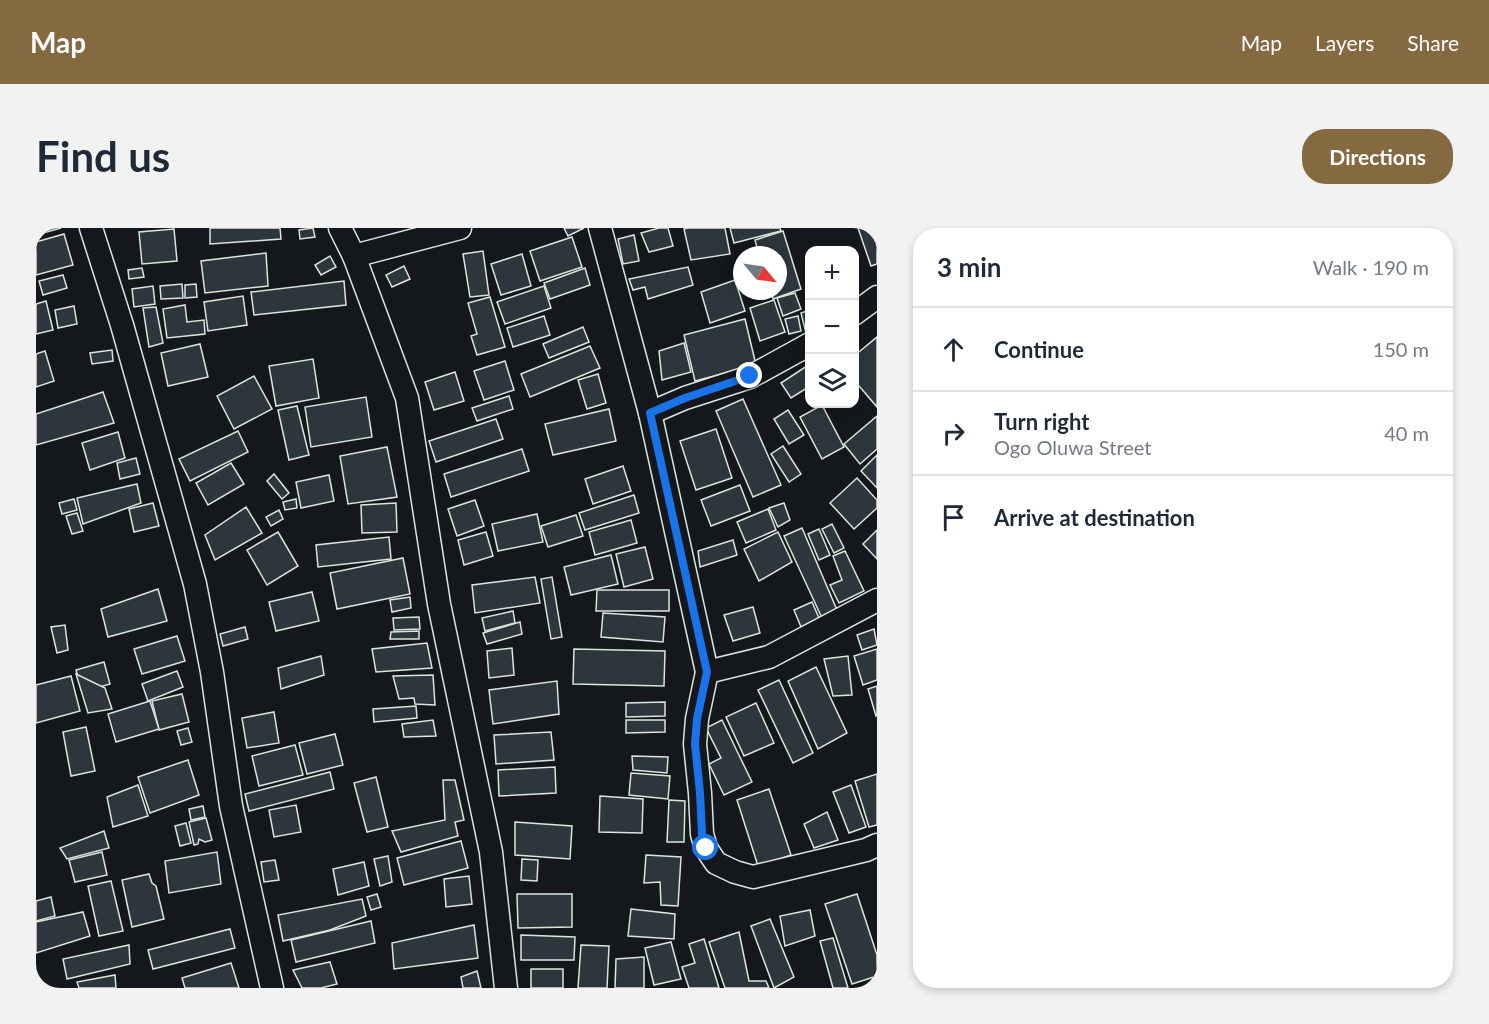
<!DOCTYPE html>
<meta charset="utf-8">
<style>
:root{--surface:#fff;--page:#f2f2f3;--text:#1f2937;--muted:#747a83;--line:#e0e1e3;--accent:#846941}
body{margin:0;font-family:Lato,sans-serif;background:var(--page);color:var(--text)}
.controls{position:absolute;right:18px;top:18px;display:grid;overflow:hidden;border-radius:12px;box-shadow:0 3px 9px #0003}
.controls button{width:54px;height:54px;display:grid;place-items:center;padding:0;border:0;border-bottom:2px solid var(--line);background:var(--surface);color:var(--text);font:30px sans-serif}
.compass{position:absolute;left:697px;top:18px;width:54px;height:54px;border-radius:50%;background:var(--surface);box-shadow:0 3px 9px #0003;rotate:119deg}
.stop{position:absolute;width:18px;height:18px;margin:-14px;border:4px solid #1a73e8;border-radius:50%;background:#fff}
.stop.end{background:#1a73e8;border-color:#fff;box-shadow:0 2px 6px #0008}
.list{margin:0;padding:0;list-style:none}
h2{display:flex;justify-content:space-between;align-items:center;height:78px;margin:0;padding:0 24px;font-size:26px}
h2 small{font-size:20px;font-weight:400;color:var(--muted)}
.list li{display:grid;grid-template-columns:39px 1fr auto;gap:18px;align-items:center;box-sizing:border-box;height:84px;padding:0 24px;border-top:2px solid var(--line)}
.list b{display:block;font-size:22px;white-space:nowrap}
.list p{margin:0;font-size:20px;white-space:nowrap;color:var(--muted)}
.list em{font-size:20px;font-style:normal;color:var(--muted)}
.icon{flex:none;width:33px;height:33px;fill:none;stroke:currentColor;stroke-width:2;stroke-linecap:round;stroke-linejoin:round}
.map{position:relative;flex:none;width:841px;height:760px;overflow:hidden;border-radius:24px}
header{display:flex;align-items:center;gap:36px;box-sizing:border-box;height:84px;padding:0 30px;background:var(--accent);color:#fff}
header strong{font-size:28px}
nav{display:flex;gap:33px;margin-inline-start:auto;font-size:21px}
.intro{display:flex;align-items:center;justify-content:space-between;box-sizing:border-box;height:144px;padding:0 36px}
h1{margin:0;font-size:42px}
.button{padding:15px 27px;border-radius:24px;background:var(--accent);color:#fff;font-size:21px;font-weight:700}
main{display:flex;gap:36px;padding:0 36px}
aside{flex:1;background:var(--surface);border-radius:24px;box-shadow:0 3px 9px #0003}
.map>svg:first-child{display:block}
.building{fill:#2c363c;stroke:#d8e6dc;stroke-width:1.5}
.lines{fill:none;stroke-linecap:round;stroke-linejoin:round}
.minor-casing{stroke:#d8e6dc;stroke-width:25}
.minor{stroke:#14181c;stroke-width:22}
.route{stroke:#1a73e8;stroke-width:8}
</style>
<header>
<strong>Map</strong>
<nav><a>Map</a><a>Layers</a><a>Share</a></nav>
</header>
<div class="intro"><h1>Find us</h1><a class="button">Directions</a></div>
<main>
<div class="map">
<svg width="841" height="760" viewBox="0 0 841 760">
<rect width="100%" height="100%" fill="#14181c"/>
<!-- building -->
<g class="building">
<polygon points="0,0 25,0 0,7"/>
<polygon points="174,0 244,0 245,11 174,16"/>
<polygon points="277,0 279,9 264,11 263,2"/>
<polygon points="528,0 548,0 532,8"/>
<polygon points="623,0 632,0 637,18 613,24 605,5"/>
<polygon points="652,0 689,0 694,26 655,32 648,1"/>
<polygon points="694,0 744,0 745,3 698,15"/>
<polygon points="822,0 841,0 841,36 835,38"/>
<polygon points="138,1 141,33 106,36 103,4"/>
<polygon points="747,3 765,61 737,71 735,63 742,63 742,27 723,27 719,12"/>
<polygon points="28,6 37,37 0,47 0,14"/>
<polygon points="598,7 603,33 587,36 582,11"/>
<polygon points="536,9 546,39 504,53 494,23"/>
<polygon points="447,23 453,67 434,69 427,26"/>
<polygon points="230,25 232,58 169,65 165,33"/>
<polygon points="486,26 495,58 465,67 455,36"/>
<polygon points="294,28 300,39 285,47 279,37"/>
<polygon points="368,38 374,51 356,59 350,47"/>
<polygon points="652,39 657,57 612,71 609,59 597,62 593,51"/>
<polygon points="106,40 108,49 93,51 92,42"/>
<polygon points="549,40 554,57 514,71 508,55"/>
<polygon points="27,47 31,60 7,67 3,53"/>
<polygon points="699,52 709,83 674,95 665,64"/>
<polygon points="308,53 310,77 218,87 215,64"/>
<polygon points="146,56 147,70 125,71 124,58"/>
<polygon points="160,56 161,69 149,70 149,57"/>
<polygon points="117,58 119,76 98,79 96,61"/>
<polygon points="508,58 515,80 469,96 461,74"/>
<polygon points="759,65 765,81 747,88 741,70"/>
<polygon points="207,68 211,97 172,103 168,74"/>
<polygon points="454,69 469,119 441,127 435,108 441,106 432,75"/>
<polygon points="738,72 749,104 724,113 714,80"/>
<polygon points="10,73 17,102 0,106 0,76"/>
<polygon points="149,77 151,94 168,92 169,106 131,110 127,81"/>
<polygon points="38,78 41,96 22,100 19,82"/>
<polygon points="120,79 127,115 113,119 107,80"/>
<polygon points="774,82 774,104 770,105 765,85"/>
<polygon points="508,88 514,107 477,119 471,100"/>
<polygon points="762,88 765,103 753,106 749,91"/>
<polygon points="709,91 720,137 659,153 648,107"/>
<polygon points="547,99 553,114 513,130 507,116"/>
<polygon points="841,109 841,179 818,152 818,128"/>
<polygon points="648,115 655,144 626,152 623,123"/>
<polygon points="164,116 172,149 132,158 125,125"/>
<polygon points="554,118 564,140 494,169 485,146"/>
<polygon points="76,122 77,133 56,136 54,125"/>
<polygon points="9,123 18,153 0,159 0,126"/>
<polygon points="277,131 283,170 240,178 233,138"/>
<polygon points="469,133 478,162 448,172 438,143"/>
<polygon points="774,136 774,158 755,170 745,155"/>
<polygon points="419,144 428,173 398,182 389,154"/>
<polygon points="562,146 570,175 551,181 542,152"/>
<polygon points="218,148 236,181 198,201 181,168"/>
<polygon points="67,164 78,195 0,217 0,186"/>
<polygon points="473,168 477,181 441,193 436,180"/>
<polygon points="330,169 336,209 275,219 269,179"/>
<polygon points="707,171 745,257 717,269 680,183"/>
<polygon points="786,177 808,219 786,231 764,189"/>
<polygon points="261,178 273,227 253,232 242,182"/>
<polygon points="573,181 580,213 517,227 509,196"/>
<polygon points="752,182 768,207 753,216 738,191"/>
<polygon points="841,188 841,221 824,236 808,216"/>
<polygon points="460,191 467,211 400,234 393,213"/>
<polygon points="680,201 696,250 660,262 644,213"/>
<polygon points="202,203 212,224 154,253 143,231"/>
<polygon points="82,204 89,230 54,242 46,215"/>
<polygon points="747,218 765,246 753,254 735,226"/>
<polygon points="351,219 361,269 312,276 304,228"/>
<polygon points="486,221 493,243 415,269 408,246"/>
<polygon points="841,227 841,260 825,243"/>
<polygon points="100,230 104,246 84,251 81,235"/>
<polygon points="195,235 208,256 172,277 160,255"/>
<polygon points="587,238 595,263 557,276 549,251"/>
<polygon points="238,246 253,265 246,271 231,253"/>
<polygon points="293,247 298,273 265,280 260,254"/>
<polygon points="821,250 841,272 841,280 818,301 794,275"/>
<polygon points="101,256 105,275 47,296 41,270"/>
<polygon points="704,257 714,283 675,298 665,272"/>
<polygon points="598,267 603,285 549,302 543,285"/>
<polygon points="38,271 41,282 26,286 23,275"/>
<polygon points="260,271 261,280 249,282 247,274"/>
<polygon points="439,272 448,298 421,308 412,281"/>
<polygon points="117,275 123,298 98,304 93,281"/>
<polygon points="360,275 361,304 326,305 325,277"/>
<polygon points="748,275 754,292 742,299 733,280"/>
<polygon points="210,279 226,305 179,332 169,307"/>
<polygon points="732,281 740,302 710,315 701,294"/>
<polygon points="243,282 247,291 235,298 230,289"/>
<polygon points="41,285 47,303 36,306 30,288"/>
<polygon points="501,286 507,314 462,323 456,296"/>
<polygon points="540,287 547,308 512,319 505,298"/>
<polygon points="595,292 601,315 559,327 553,304"/>
<polygon points="796,296 808,320 798,325 786,301"/>
<polygon points="766,300 801,382 786,390 748,308"/>
<polygon points="783,301 794,327 783,332 772,306"/>
<polygon points="841,302 841,331 827,316"/>
<polygon points="242,304 262,338 231,357 211,322"/>
<polygon points="450,304 457,328 428,337 422,312"/>
<polygon points="742,304 756,334 723,353 708,321"/>
<polygon points="353,309 355,331 282,339 280,317"/>
<polygon points="697,312 701,327 664,339 662,323"/>
<polygon points="609,319 617,351 588,359 580,326"/>
<polygon points="809,323 828,363 803,375 794,357 806,352 797,328"/>
<polygon points="575,327 582,356 535,367 528,339"/>
<polygon points="367,330 374,366 301,381 294,345"/>
<polygon points="499,349 504,375 439,385 436,357"/>
<polygon points="516,349 526,409 515,411 505,351"/>
<polygon points="122,361 131,393 72,409 65,381"/>
<polygon points="561,362 633,362 633,383 560,383"/>
<polygon points="276,364 283,393 240,403 233,374"/>
<polygon points="374,369 375,380 356,384 354,372"/>
<polygon points="776,374 783,390 765,399 758,382"/>
<polygon points="717,379 724,405 697,413 688,387"/>
<polygon points="477,383 479,395 449,403 446,390"/>
<polygon points="567,385 629,389 627,414 565,409"/>
<polygon points="383,389 384,401 358,402 357,390"/>
<polygon points="484,394 486,406 451,416 447,405"/>
<polygon points="29,397 32,422 21,425 15,399"/>
<polygon points="209,399 212,411 187,418 184,406"/>
<polygon points="838,401 841,417 826,422 821,407"/>
<polygon points="383,403 383,411 354,411 355,404"/>
<polygon points="141,408 149,433 106,446 98,421"/>
<polygon points="391,415 396,440 340,444 336,421"/>
<polygon points="476,420 478,447 453,450 451,423"/>
<polygon points="538,421 629,423 628,458 537,456"/>
<polygon points="841,421 841,452 827,457 818,428"/>
<polygon points="285,428 288,447 245,461 242,440"/>
<polygon points="812,428 816,467 797,468 788,431"/>
<polygon points="68,434 74,456 46,464 40,442"/>
<polygon points="780,439 811,505 782,521 752,453"/>
<polygon points="141,443 147,459 112,473 106,456"/>
<polygon points="40,446 69,460 76,481 52,485"/>
<polygon points="397,447 399,477 379,476 378,470 363,471 357,448"/>
<polygon points="35,448 44,483 0,495 0,457"/>
<polygon points="743,452 777,525 757,535 722,462"/>
<polygon points="521,453 523,486 457,496 453,462"/>
<polygon points="841,458 841,487 840,488 832,461"/>
<polygon points="146,466 153,494 123,502 116,473"/>
<polygon points="114,473 123,501 80,514 72,486"/>
<polygon points="629,474 629,488 590,489 590,475"/>
<polygon points="720,475 738,515 708,528 690,489"/>
<polygon points="380,478 381,490 338,494 337,481"/>
<polygon points="238,484 243,515 211,520 206,490"/>
<polygon points="397,492 400,508 368,509 366,496"/>
<polygon points="590,492 629,492 629,504 590,505"/>
<polygon points="686,492 716,554 688,567 673,536 685,530 670,500"/>
<polygon points="50,499 59,543 35,548 27,504"/>
<polygon points="152,500 156,514 145,517 141,503"/>
<polygon points="515,504 518,532 460,536 458,507"/>
<polygon points="299,506 307,537 271,546 263,515"/>
<polygon points="259,517 267,547 223,558 216,528"/>
<polygon points="596,528 632,529 631,545 597,542"/>
<polygon points="152,532 163,567 114,585 102,549"/>
<polygon points="519,539 520,565 463,568 462,542"/>
<polygon points="294,544 298,561 213,583 209,566"/>
<polygon points="595,545 634,548 632,571 593,567"/>
<polygon points="841,546 841,597 833,599 819,553"/>
<polygon points="340,549 352,599 331,604 318,555"/>
<polygon points="407,552 419,552 428,592 419,594 422,608 365,624 356,603 409,592"/>
<polygon points="102,557 112,588 77,599 71,569"/>
<polygon points="815,557 830,599 813,605 797,564"/>
<polygon points="733,561 755,627 722,638 701,572"/>
<polygon points="564,568 607,571 606,605 563,604"/>
<polygon points="633,572 649,573 648,614 631,614"/>
<polygon points="260,577 265,604 238,609 233,582"/>
<polygon points="167,578 169,589 155,592 153,581"/>
<polygon points="791,584 802,612 778,620 768,596"/>
<polygon points="170,590 176,612 169,614 163,611 162,616 158,617 153,594"/>
<polygon points="479,594 536,598 534,631 479,627"/>
<polygon points="150,595 155,615 144,618 139,598"/>
<polygon points="68,603 73,620 31,631 24,620"/>
<polygon points="425,613 432,640 368,657 361,630"/>
<polygon points="66,624 71,647 39,654 33,632"/>
<polygon points="181,624 185,656 133,665 129,633"/>
<polygon points="610,627 645,629 642,678 625,677 624,654 608,655"/>
<polygon points="352,628 356,654 344,658 338,631"/>
<polygon points="486,631 502,632 501,653 485,652"/>
<polygon points="239,632 243,652 228,654 225,634"/>
<polygon points="328,634 333,658 302,667 297,641"/>
<polygon points="113,646 116,655 120,658 128,691 96,699 86,652"/>
<polygon points="433,648 436,676 410,679 408,651"/>
<polygon points="75,653 87,703 63,708 52,658"/>
<polygon points="341,666 345,679 335,682 331,669"/>
<polygon points="481,666 536,666 536,699 482,700"/>
<polygon points="821,666 841,727 841,748 816,756 789,676"/>
<polygon points="15,669 19,688 0,693 0,673"/>
<polygon points="326,671 330,688 294,702 247,713 242,687"/>
<polygon points="595,681 639,686 638,711 592,708"/>
<polygon points="774,682 779,708 749,718 744,688"/>
<polygon points="47,684 54,708 0,725 0,694"/>
<polygon points="734,691 758,749 738,760 715,698"/>
<polygon points="335,693 339,715 260,734 255,712"/>
<polygon points="438,697 442,730 358,741 356,715"/>
<polygon points="194,701 199,720 117,741 112,722"/>
<polygon points="703,704 713,753 730,753 733,760 689,760 673,714"/>
<polygon points="485,707 539,709 538,732 485,732"/>
<polygon points="797,710 812,760 797,760 784,713"/>
<polygon points="668,711 683,760 653,760 646,739 659,735 653,716"/>
<polygon points="635,714 645,751 618,757 609,720"/>
<polygon points="93,717 94,736 31,751 27,731"/>
<polygon points="545,717 573,718 571,760 542,760"/>
<polygon points="608,729 608,760 579,760 580,731"/>
<polygon points="294,734 301,756 285,760 266,760 257,742"/>
<polygon points="195,735 203,760 149,760 146,750"/>
<rect x="495" y="741" width="32" height="19"/>
<polygon points="441,743 445,760 427,760 425,749"/>
<polygon points="79,747 80,760 43,760 41,754"/>
</g>
<g class="lines">
<defs>
<g id="minor">
<polyline points="55,0 86,97 159,356 176,444 195,578 236,760"/>
<polyline points="304,0 318,28 371,170 403,376 455,624 470,760"/>
<polyline points="564,0 614,185 671,444 661,491 659,516 664,565 666,606 670,620 680,635 699,644 717,649 830,622 841,617"/>
<polyline points="318,28 424,0"/>
<polyline points="818,86 841,69"/>
<polyline points="614,185 649,170 714,149 774,116"/>
<polyline points="671,444 733,429 841,372"/>
</g>
</defs>
<!-- minor casing -->
<use href="#minor" class="minor-casing"/>
<!-- minor -->
<use href="#minor" class="minor"/>
</g>
<g class="lines">
<!-- route -->
<polyline class="route" points="670,620 666,606 664,565 659,516 661,491 671,444 614,185 649,170 714,148"/>
</g>
</svg>
<div class="controls">
<button>+</button>
<button>−</button>
<button><svg class="icon" aria-label="layers" viewBox="0 0 24 24"><path d="M12 4l9 5-9 5-9-5zM3 14l9 5 9-5"/></svg></button>
</div>
<svg class="compass" viewBox="-18 -18 36 36"><path d="M0-13l5 13h-10z" fill="#e53935"/><path d="M0 13l5-13h-10z" fill="#747a83"/></svg>
<div class="stop" style="left:670px;top:620px"></div>
<div class="stop end" style="left:714px;top:148px"></div>
</div>
<aside>
<h2>3 min<small>Walk · 190 m</small></h2>
<ul class="list">
<li><svg class="icon" aria-label="ahead" viewBox="0 0 24 24"><path d="M12 20V5M6 11l6-6 6 6"/></svg><div><b>Continue</b></div><em>150 m</em></li>
<li><svg class="icon" aria-label="right" viewBox="0 0 24 24"><path d="M7 20v-9h11M14 6l5 5-5 5"/></svg><div><b>Turn right</b><p>Ogo Oluwa Street</p></div><em>40 m</em></li>
<li><svg class="icon" aria-label="arrive" viewBox="0 0 24 24"><path d="M6 21V4h12l-3 4 3 4H6"/></svg><div><b>Arrive at destination</b></div></li>
</ul>
</aside>
</main>
